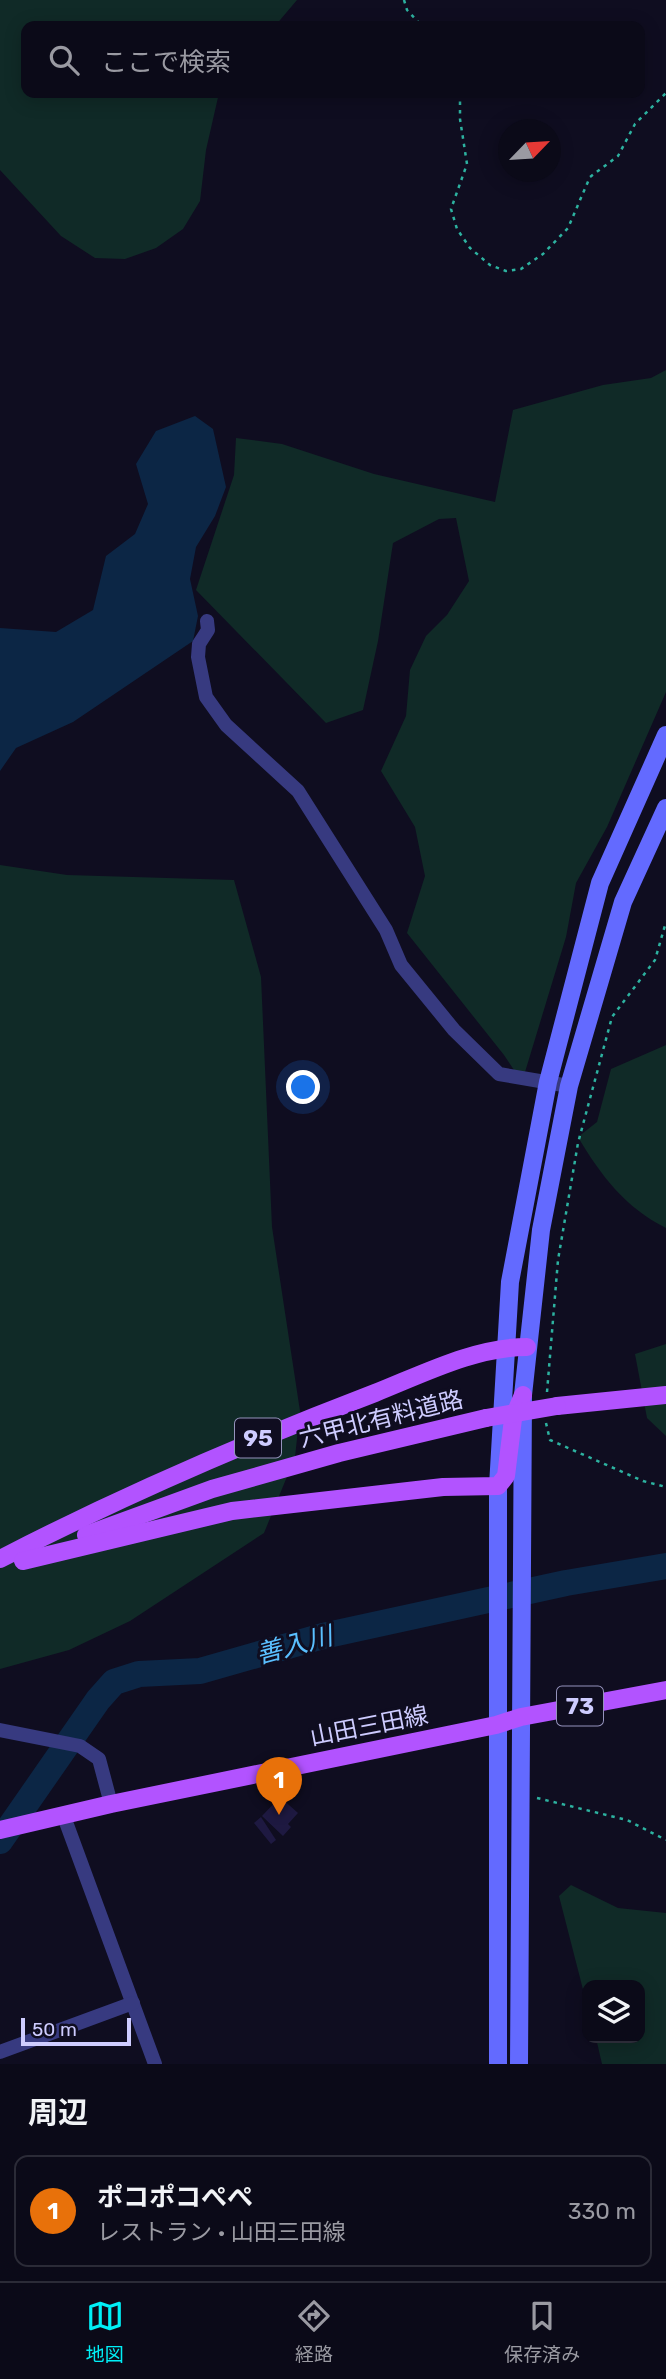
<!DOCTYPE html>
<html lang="ja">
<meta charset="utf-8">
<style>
:root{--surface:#0b0a18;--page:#191825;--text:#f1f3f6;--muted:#9a9aa2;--line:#2b2b37;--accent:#00f0f7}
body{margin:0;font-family:Rubik,"Noto Sans JP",sans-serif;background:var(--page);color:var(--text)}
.controls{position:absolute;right:21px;bottom:21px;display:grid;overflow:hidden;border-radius:14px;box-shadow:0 4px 18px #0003}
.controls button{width:63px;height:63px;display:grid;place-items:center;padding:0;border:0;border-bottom:2px solid var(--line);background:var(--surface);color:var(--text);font:35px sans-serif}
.compass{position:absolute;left:498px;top:119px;width:63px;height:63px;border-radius:50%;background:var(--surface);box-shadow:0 4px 18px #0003;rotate:65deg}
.scale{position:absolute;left:21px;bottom:18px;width:110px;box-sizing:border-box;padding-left:7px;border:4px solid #ceccff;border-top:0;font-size:19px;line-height:24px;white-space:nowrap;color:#ceccff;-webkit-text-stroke:5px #0f0d20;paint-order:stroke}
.you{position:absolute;left:304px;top:1088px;width:24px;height:24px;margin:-18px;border:5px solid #fff;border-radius:50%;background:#1a73e8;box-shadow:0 0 0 10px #1a73e833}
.badge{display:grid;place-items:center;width:46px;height:46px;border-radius:50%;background:var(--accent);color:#fff;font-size:23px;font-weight:700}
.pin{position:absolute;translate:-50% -58px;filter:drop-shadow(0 2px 4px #0008)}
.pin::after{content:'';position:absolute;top:37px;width:24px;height:21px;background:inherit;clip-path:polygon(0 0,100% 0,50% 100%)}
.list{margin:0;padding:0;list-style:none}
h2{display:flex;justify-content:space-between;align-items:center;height:91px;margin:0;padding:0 28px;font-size:30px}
h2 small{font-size:23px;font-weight:400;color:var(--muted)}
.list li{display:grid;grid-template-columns:46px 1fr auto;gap:21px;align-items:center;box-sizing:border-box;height:112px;margin:0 14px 14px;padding:0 14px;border:2px solid var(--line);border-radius:14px}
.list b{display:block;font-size:26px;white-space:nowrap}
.list p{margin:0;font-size:23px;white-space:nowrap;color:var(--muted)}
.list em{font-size:23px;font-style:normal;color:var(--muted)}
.icon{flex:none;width:38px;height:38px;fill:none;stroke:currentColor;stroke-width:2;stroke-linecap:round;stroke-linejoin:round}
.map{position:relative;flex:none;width:666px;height:2064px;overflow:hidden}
.search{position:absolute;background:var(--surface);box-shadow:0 4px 18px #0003;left:21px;right:21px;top:21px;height:77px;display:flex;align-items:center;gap:18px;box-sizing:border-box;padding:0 24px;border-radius:14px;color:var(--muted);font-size:26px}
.sheet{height:217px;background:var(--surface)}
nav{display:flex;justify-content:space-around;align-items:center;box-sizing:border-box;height:98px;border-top:2px solid var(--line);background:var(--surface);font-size:19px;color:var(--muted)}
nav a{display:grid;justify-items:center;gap:4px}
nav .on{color:var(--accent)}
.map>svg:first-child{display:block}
.green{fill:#102a27}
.water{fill:#0c2645}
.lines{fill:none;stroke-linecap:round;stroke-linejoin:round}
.river{stroke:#0c2645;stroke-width:26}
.building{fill:#1e1941}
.path{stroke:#2db2a0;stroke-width:2.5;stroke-dasharray:3.5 5;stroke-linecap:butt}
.street{stroke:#373a80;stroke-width:14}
.secondary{stroke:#636aff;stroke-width:18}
.primary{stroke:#b253ff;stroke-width:18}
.primary-bridge{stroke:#b253ff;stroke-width:18}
.labels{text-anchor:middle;stroke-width:6;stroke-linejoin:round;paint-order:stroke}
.shield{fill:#0f0d20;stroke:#9593bc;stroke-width:2}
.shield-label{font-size:23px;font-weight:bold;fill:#ceccff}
.street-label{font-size:24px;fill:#ceccff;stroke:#0f0d20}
.water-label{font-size:26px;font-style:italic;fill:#5abfff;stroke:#0f0d20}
</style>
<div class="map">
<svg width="666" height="2064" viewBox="0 0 666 2064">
<rect width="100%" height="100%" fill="#0f0d20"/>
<!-- green -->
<g class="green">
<polygon points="0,0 297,0 275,26 26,26 26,93 219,93 206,150 200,201 183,229 156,248 125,259 95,258 61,236 0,170"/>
<polygon points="666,370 666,692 607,827 576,883 566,937 522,1082 504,1055 407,933 425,876 415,827 381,771 406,716 410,670 426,636 447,615 469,581 456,518 439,519 393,543 378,641 363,710 326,723 196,590 234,475 236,438 282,444 374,474 495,502 513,410 603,385 651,378"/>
<polygon points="0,865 67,875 234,880 261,977 272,1227 300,1411 295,1457 264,1533 130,1621 69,1650 0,1669"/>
<path d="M666,1045v183c-40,-20 -65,-52 -88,-91l19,-15 14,-53z"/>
<polygon points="666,1344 666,1436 647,1418 635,1354"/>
<polygon points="571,1885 618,1908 666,1913 666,2064 602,2064 596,2038 640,2038 640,1985 587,1985 587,2005 559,1896"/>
</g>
<!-- water -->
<polygon class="water" points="195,416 213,429 226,487 215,516 196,547 190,579 198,616 193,641 73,722 16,748 0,771 0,628 56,632 93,610 106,556 135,534 148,504 136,464 156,431"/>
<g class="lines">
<!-- river -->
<polyline class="river" points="0,1841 98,1700 114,1682 139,1674 200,1671 323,1636 566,1583 666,1566"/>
</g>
<!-- building -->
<g class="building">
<polygon points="280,1797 298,1813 288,1824 291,1827 283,1836 262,1816"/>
<polygon points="261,1817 276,1840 271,1844 254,1823"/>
</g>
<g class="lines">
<!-- path -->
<g class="path">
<polyline points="404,0 407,10 422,26"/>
<polyline points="460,93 460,119 467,164 451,209 457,229 470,248 490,265 506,271 521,269 543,254 568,228 590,177 618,156 635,124 666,93"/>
<polyline points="547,1392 558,1260 578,1143 612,1017 655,960 666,922"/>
<polyline points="546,1423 550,1440 643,1481 666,1487"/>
<polyline points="537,1798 627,1820 666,1840"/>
</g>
<!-- street -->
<g class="street">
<polyline points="207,621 208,630 199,644 198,657 206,697 226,725 298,791 386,930 401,965 454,1030 499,1074 569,1086"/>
<polyline points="0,1730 80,1746 99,1759 111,1804"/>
<polyline points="63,1814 155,2064"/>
<polyline points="0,2052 133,2003"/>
</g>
<!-- secondary -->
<g class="secondary">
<polyline points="498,2064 498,1486 510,1282 548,1082 600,883 666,735"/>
<polyline points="519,2064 523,1395 541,1230 569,1086 623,902 666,808"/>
</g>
<!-- primary -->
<g class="primary">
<polyline points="557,1406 666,1395"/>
<polyline points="86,1535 212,1489 339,1453 486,1418"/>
<path d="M0,1559c122,-63 247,-117 375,-166 48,-19 100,-46 152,-46"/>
<polyline points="23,1561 232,1511 443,1487 498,1486 506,1476 513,1419 523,1395"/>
<polyline points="0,1830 111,1804 496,1725 521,1717 666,1690"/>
</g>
<!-- primary-bridge -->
<polyline class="primary-bridge" points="486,1418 557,1406"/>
</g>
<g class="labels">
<!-- shield labels -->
<g class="shield">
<rect x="235" y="1418.5" width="46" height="39" rx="5"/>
<rect x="557" y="1686.5" width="46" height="39" rx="5"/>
</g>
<g class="shield-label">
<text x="258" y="1446">95</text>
<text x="580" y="1714">73</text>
</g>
<!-- street labels -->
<g class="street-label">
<text transform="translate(381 1419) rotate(-14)" y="8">六甲北有料道路</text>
<text transform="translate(369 1726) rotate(-11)" y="8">山田三田線</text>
</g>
<!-- water labels -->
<g class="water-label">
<text transform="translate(294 1645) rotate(-15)" y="9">善入川</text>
</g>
</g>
</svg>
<div class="controls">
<button><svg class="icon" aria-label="layers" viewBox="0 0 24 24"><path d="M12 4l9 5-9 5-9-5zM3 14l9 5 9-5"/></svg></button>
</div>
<svg class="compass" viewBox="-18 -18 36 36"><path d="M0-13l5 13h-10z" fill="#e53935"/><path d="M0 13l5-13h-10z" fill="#9a9aa2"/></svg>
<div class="scale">50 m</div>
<div class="you"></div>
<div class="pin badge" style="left:279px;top:1815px;background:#e8710a">1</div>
<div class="search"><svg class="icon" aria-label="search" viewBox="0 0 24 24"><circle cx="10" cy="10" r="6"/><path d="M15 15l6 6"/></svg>ここで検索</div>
</div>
<section class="sheet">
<h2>周辺<small></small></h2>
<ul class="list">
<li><span class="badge" style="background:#e8710a">1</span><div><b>ポコポコぺぺ</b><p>レストラン · 山田三田線</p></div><em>330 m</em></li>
</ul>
</section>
<nav>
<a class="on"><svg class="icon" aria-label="map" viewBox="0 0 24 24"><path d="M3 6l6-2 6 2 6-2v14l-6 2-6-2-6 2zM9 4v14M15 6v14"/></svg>地図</a>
<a><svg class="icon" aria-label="directions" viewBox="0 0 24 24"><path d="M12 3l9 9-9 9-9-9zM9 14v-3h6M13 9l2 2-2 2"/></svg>経路</a>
<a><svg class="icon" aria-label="saved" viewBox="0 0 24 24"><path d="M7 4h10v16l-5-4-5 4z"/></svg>保存済み</a>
</nav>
